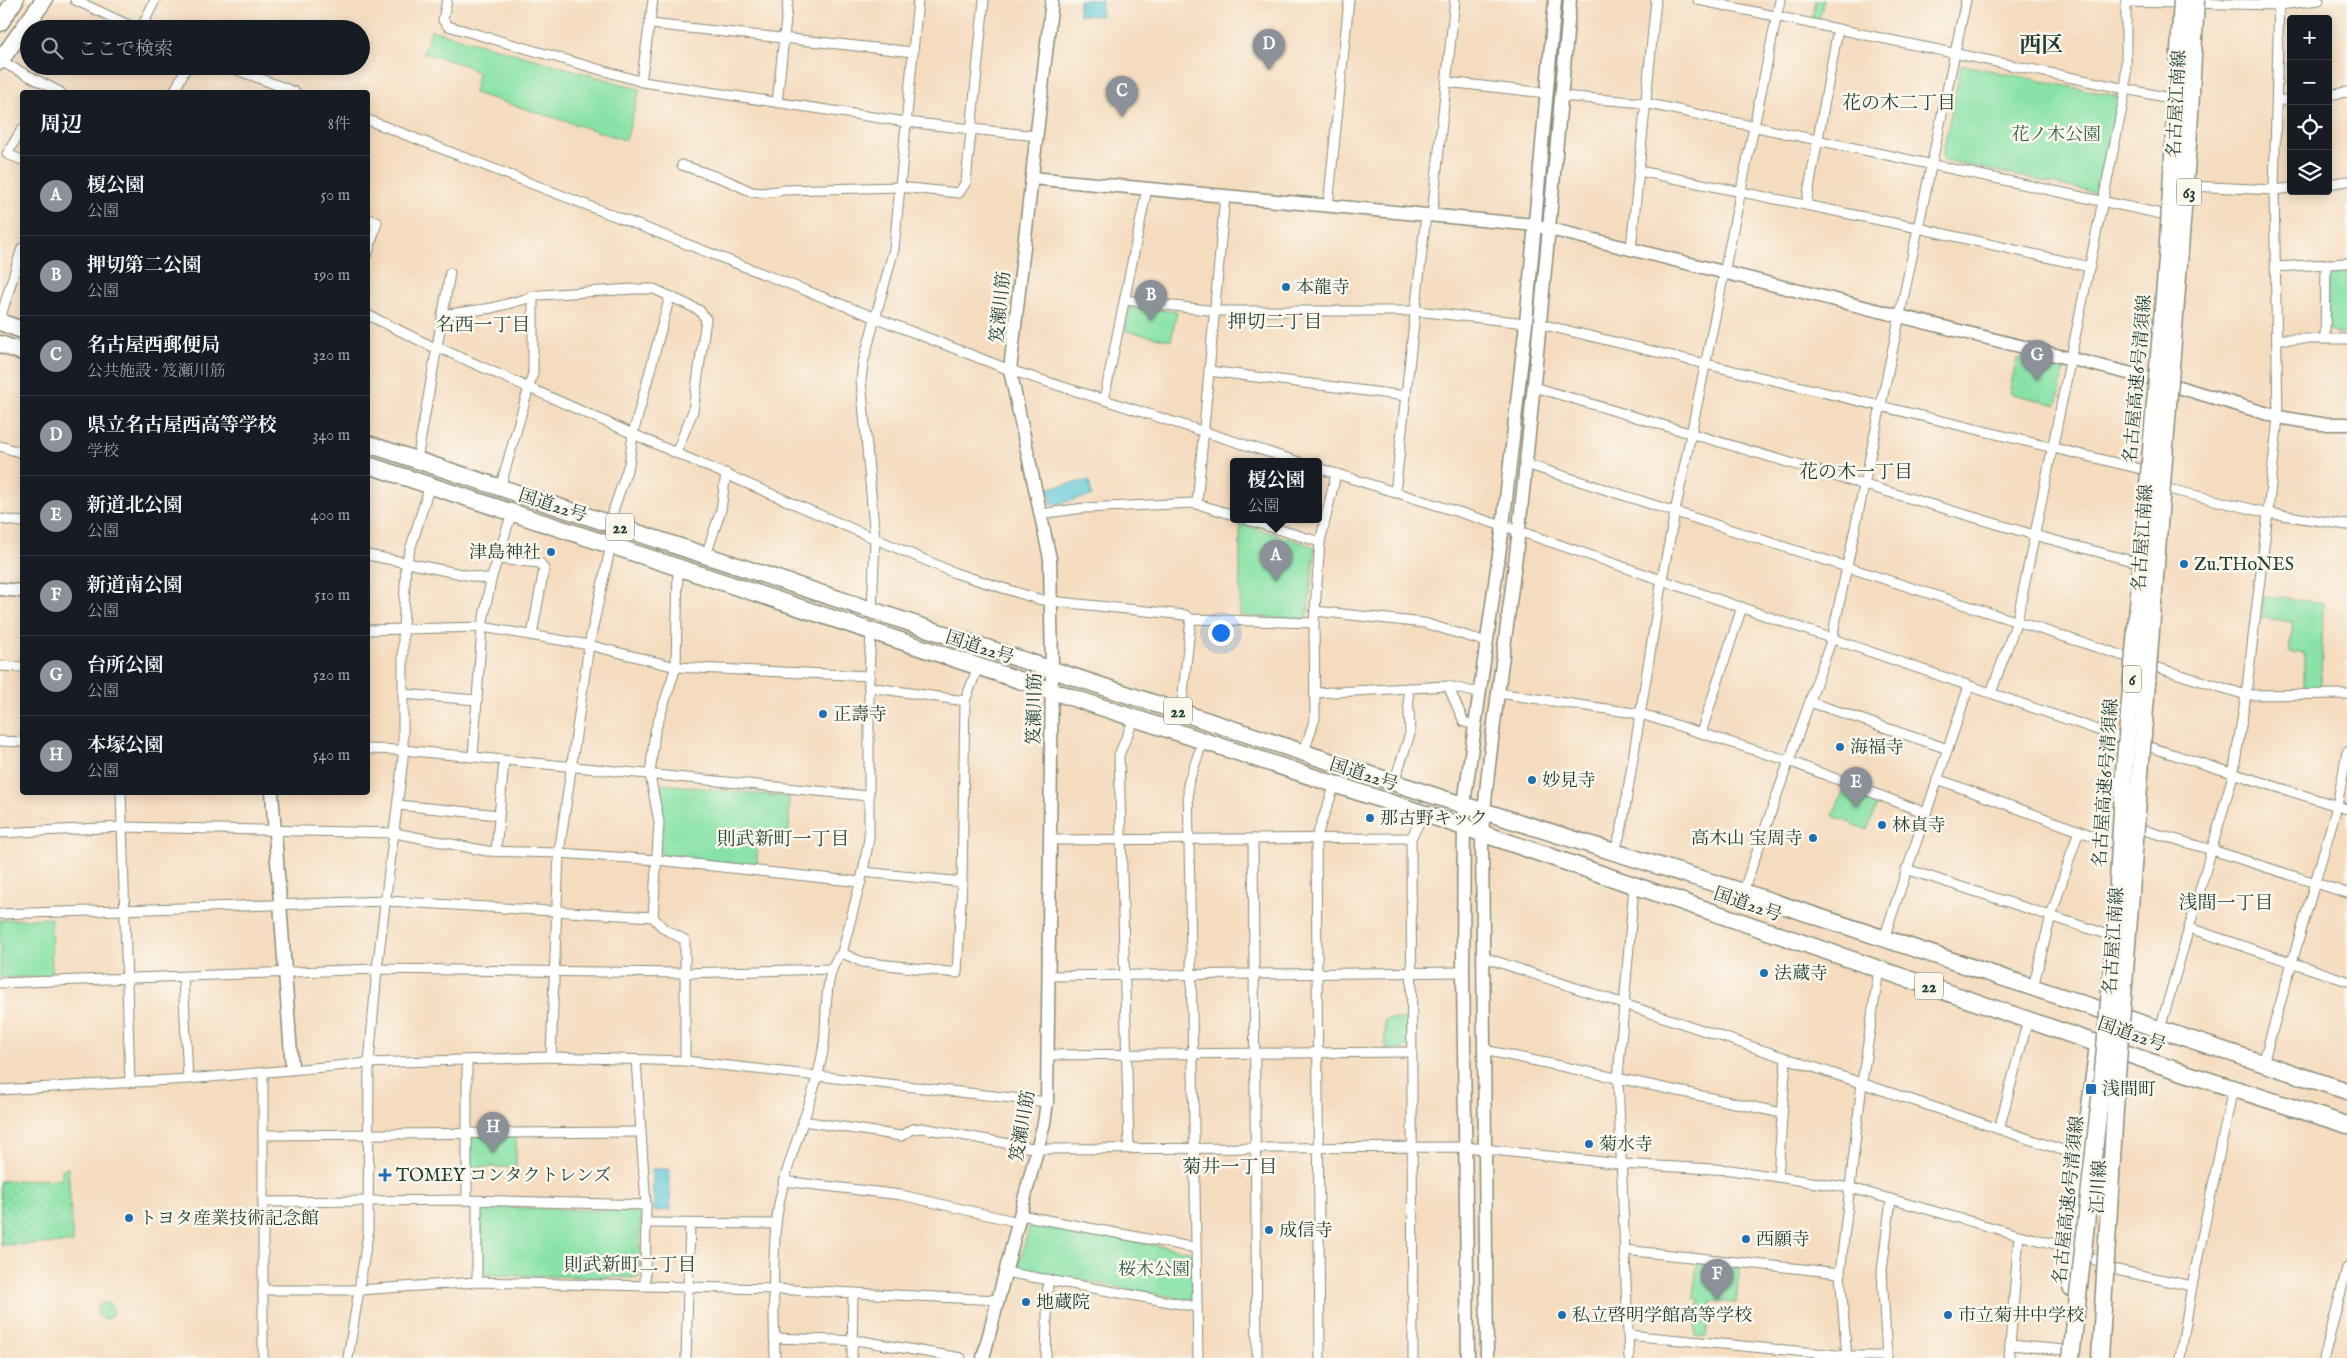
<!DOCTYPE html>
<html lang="ja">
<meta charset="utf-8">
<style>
:root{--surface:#171b24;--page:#242831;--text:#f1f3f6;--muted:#9ea1a6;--line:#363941;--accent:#8c9099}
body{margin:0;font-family:"IM FELL English","Noto Serif JP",serif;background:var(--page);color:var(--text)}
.controls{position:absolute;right:15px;top:15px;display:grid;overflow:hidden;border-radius:5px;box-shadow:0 2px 12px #0003}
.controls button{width:45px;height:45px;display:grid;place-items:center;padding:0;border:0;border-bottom:1px solid var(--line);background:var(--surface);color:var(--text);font:25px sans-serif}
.you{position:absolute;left:1220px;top:632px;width:18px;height:18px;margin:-12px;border:4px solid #fff;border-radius:50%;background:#1a73e8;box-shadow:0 0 0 8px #1a73e833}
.badge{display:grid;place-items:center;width:32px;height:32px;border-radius:50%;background:var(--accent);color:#fff;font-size:16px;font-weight:700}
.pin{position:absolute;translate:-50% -41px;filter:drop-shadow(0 1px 2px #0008)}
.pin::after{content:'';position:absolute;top:26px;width:18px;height:15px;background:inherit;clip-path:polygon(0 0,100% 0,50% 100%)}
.popup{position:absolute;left:1230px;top:458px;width:92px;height:65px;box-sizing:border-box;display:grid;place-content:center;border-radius:5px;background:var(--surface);filter:drop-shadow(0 1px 4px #0005);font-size:16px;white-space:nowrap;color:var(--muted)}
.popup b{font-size:19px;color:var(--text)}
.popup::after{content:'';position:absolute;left:50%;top:100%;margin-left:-10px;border:10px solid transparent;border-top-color:var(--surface)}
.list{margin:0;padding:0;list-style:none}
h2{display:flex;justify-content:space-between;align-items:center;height:65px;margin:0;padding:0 20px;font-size:21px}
h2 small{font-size:16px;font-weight:400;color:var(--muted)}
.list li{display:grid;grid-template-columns:32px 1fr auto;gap:15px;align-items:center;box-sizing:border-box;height:80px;padding:0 20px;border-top:1px solid var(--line)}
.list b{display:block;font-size:19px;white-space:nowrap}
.list p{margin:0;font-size:16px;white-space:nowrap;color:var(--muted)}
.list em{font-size:16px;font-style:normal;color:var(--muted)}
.icon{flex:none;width:28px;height:28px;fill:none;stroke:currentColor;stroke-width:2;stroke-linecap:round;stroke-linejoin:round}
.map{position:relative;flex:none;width:2347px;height:1358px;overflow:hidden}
.search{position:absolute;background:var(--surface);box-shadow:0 2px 12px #0003;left:20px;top:20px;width:350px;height:55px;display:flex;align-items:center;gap:12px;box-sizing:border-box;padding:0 18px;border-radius:28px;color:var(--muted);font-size:19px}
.panel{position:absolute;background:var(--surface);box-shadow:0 2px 12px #0003;left:20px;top:90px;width:350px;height:705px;border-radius:5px}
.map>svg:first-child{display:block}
.green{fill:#88e2a7;stroke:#54906e}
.garden{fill:url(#garden-dots);stroke:#54906e}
.water{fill:#5fc8d9;stroke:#3f8286}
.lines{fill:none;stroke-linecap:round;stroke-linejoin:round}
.street-casing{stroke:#8a8c7a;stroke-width:11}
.secondary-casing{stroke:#8a8c7a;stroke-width:15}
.primary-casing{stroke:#8a8c7a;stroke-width:18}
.highway-casing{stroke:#8a8c7a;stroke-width:19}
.street{stroke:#fff;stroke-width:9}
.secondary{stroke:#fff;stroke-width:12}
.primary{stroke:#fff;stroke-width:15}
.highway{stroke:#fff;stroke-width:16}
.highway-bridge-casing{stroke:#8a8c7a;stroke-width:19;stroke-linecap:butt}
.highway-bridge{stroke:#fff;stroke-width:16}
.poi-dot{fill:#1f6fb2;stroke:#fbf7ec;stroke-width:2}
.labels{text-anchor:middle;stroke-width:5;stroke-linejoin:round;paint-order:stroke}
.shield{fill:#fbf7ec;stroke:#61756b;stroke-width:1}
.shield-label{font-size:16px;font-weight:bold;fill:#1f3d34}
.street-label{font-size:18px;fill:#1f3d34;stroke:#fbf7ec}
.park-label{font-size:18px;fill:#345e4b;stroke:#fbf7ec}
.poi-label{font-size:18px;fill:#1f3d34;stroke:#fbf7ec;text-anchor:start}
.neighbourhood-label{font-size:19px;fill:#1f3d34;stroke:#fbf7ec}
.district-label{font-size:22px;font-weight:bold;fill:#1f3d34;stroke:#fbf7ec}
</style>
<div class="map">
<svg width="2347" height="1358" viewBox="0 0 2347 1358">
<defs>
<pattern id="garden-dots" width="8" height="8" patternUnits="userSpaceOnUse" patternTransform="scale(1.25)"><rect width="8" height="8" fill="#88e2a7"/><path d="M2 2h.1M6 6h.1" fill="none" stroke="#75c390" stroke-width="1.8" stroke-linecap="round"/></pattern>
</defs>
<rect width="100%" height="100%" fill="#fbf7ec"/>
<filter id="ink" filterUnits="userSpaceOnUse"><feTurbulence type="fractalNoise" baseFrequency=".02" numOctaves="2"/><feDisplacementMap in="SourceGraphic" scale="10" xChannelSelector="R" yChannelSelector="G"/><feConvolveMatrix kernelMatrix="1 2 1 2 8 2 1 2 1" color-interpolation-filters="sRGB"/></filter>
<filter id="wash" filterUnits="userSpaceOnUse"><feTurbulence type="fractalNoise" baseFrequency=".0096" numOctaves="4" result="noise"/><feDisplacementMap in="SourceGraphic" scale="20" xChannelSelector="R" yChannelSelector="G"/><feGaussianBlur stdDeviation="1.12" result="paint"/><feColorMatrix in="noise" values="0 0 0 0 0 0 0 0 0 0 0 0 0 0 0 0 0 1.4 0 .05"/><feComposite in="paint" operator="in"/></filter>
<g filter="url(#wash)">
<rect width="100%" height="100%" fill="#f5dcbf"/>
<!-- green -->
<g class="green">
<polygon points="1813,0 1824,0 1819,21 1812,19 1816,1"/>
<polygon points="431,30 640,89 626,140 474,93 478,73 465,65 423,53"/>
<polygon points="1964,65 2120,97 2102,191 2098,193 1944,160 1942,156 1961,66"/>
<polygon points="2347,268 2347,333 2334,333 2328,329 2329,272 2332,269"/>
<polygon points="1135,307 1177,312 1171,340 1125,331 1129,309"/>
<polygon points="2017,358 2064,369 2057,405 2009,393"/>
<polygon points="1240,523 1312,546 1315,549 1308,613 1305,619 1240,616"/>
<polygon points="2264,596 2323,603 2321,687 2304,687 2304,653 2289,653 2293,622 2261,618"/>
<polygon points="663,784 789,797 789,832 757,832 757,866 663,856 660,852 656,791"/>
<polygon points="1845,786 1879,800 1867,830 1833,816"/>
<polygon points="51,918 52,976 0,978 0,920"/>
<polygon points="1385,1019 1408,1019 1409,1046 1405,1049 1385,1049"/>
<polygon points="473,1136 516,1136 516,1167 470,1167 470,1140"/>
<polygon points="486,1207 634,1211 641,1217 639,1275 637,1278 487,1275 482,1269 481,1210"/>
<polygon points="1030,1224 1189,1251 1193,1255 1193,1297 1188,1300 1018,1269"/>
<polygon points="1697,1263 1740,1267 1736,1303 1711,1301 1707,1337 1695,1336 1699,1299 1693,1298"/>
<circle cx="105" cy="1311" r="8"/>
</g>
<!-- garden -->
<polygon class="garden" points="68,1168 73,1243 1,1245 0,1181 62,1179 62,1169"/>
<!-- water -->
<g class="water">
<polygon points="1079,0 1102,0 1101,16 1079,15"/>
<polygon points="1089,480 1092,496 1052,505 1048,488"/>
<polygon points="652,1169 669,1169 671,1210 654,1211"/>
</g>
</g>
<g filter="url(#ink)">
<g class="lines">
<defs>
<g id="street">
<polyline points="75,0 137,29"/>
<polyline points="447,0 443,20 448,26 643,82 906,122 1037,136"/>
<polyline points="1698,0 2174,99"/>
<polyline points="2126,2 2280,5 2319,0"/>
<polyline points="650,24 913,52"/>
<polyline points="141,29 155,0"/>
<polyline points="0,61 60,92"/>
<polyline points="227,66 295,92"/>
<polyline points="641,82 653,0"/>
<polyline points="1447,82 1546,93"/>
<polyline points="174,92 187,66"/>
<polyline points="2328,95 2347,92"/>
<polyline points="1561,96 1645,103 2166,215"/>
<polyline points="2277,101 2291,99"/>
<polyline points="777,103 788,0"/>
<polyline points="368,120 1010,370 1299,462"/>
<polyline points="22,129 7,154 22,160"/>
<polyline points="682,165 726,180 752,192 761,193 785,190 899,187 959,193 966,182 984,0"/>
<polyline points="1639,171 1918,228 2090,267"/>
<polyline points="2328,184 2347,181"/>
<polyline points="2190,186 2274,190 2291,188"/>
<polyline points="1806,205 1838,29"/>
<polyline points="1328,206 1349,0"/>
<polyline points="1432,216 1455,0"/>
<polyline points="368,219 377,222 368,253"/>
<polyline points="1631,249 1656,0"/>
<polyline points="2275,267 2347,263"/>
<polyline points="1125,300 1215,311 1416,311 1526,323"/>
<polyline points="368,315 431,346 437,347 676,453 955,573 1038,599 1050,601 1185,615 1191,619 1314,623"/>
<polyline points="442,315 492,308 540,295 633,289 654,289 699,310 706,319 693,411 676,453"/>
<polyline points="0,319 22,248"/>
<polyline points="1540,324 2145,470"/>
<polyline points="2277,339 2347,339"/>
<polyline points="2325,339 2326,264"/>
<polyline points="1209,371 1406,396"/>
<polyline points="1534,387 2034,535 2136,562"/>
<polyline points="1104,400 1147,189"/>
<polyline points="0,446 22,453"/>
<polyline points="417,460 450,273"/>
<polyline points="1526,464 2130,658"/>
<polyline points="1318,468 1519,531 2124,739 2347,809"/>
<polyline points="500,488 533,373 533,296"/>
<polyline points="2164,488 2268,513 2347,525"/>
<polyline points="1395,493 1426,215"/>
<polyline points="1197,504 1225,196"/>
<polyline points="1040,514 1084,508 1194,503 1234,515"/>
<polyline points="0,519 22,522"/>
<polyline points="1248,520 1320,542"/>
<polyline points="368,555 491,580"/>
<polyline points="706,555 721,510 726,473"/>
<polyline points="497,559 540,563 544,569 532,635"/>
<polyline points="678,567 676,667 655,731 650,775 659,822 653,917 663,928 685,940 685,1061"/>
<polyline points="872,610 875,539 861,380 863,363 894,249 918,0"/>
<polyline points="1315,611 1424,623 1487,642"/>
<polyline points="368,630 482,627 589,645 676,667 869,676"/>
<polyline points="0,666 22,667"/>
<polyline points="2152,666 2246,695 2347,694"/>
<polyline points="1448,686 1464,722 1475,725"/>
<polyline points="1315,693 1448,686 1479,693"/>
<polyline points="1498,693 1641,714 1789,761 1926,813"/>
<polyline points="1991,693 2017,621 2126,88 2126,0"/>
<polyline points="403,694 477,700"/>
<polyline points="965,701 978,667"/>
<polyline points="1810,702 1948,749"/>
<polyline points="1181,712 1191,619"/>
<polyline points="1701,733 1742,607"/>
<polyline points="0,741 22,742"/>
<polyline points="368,749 403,750 868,796"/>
<polyline points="1304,752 1315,718 1314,623 1320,542 1336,474"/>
<polyline points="473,757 482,627 491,580 512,512"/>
<polyline points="1937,779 2115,844"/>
<polyline points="1394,782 1410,734 1408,688"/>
<polyline points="121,792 130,1082"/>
<polyline points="398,805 499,815"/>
<polyline points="2140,829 2212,850 2347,893"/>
<polyline points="0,833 122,827 395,833 487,851 559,853 657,860 861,882"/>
<polyline points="1253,839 1257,1358"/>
<polyline points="1050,840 1411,838"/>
<polyline points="1615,851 1622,827 1662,579 1675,512 1780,0"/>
<polyline points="496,852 504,761"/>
<polyline points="1906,869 2109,935"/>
<polyline points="863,872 962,882"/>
<polyline points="1743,892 1832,638 1966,0"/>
<polyline points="0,914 386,901 653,917"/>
<polyline points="2189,928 2347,981"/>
<polyline points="1884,938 1969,686"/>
<polyline points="842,953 862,962 957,973 962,882 965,701 869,687"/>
<polyline points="1483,957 2083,1157"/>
<polyline points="1048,976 1463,972"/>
<polyline points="183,977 188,1079"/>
<polyline points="0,983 377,969 684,973 832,969"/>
<polyline points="2033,987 2051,916 2079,830"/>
<polyline points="2160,1029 2233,775 2246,695 2268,513 2278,417 2274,190 2279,0"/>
<polyline points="1484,1050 1782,1113"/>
<polyline points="1047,1055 1411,1052"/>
<polyline points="551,1057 559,853 589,645 611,545 609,523 629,464 633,434 670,296"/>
<polyline points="636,1060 646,1205 645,1286"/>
<polyline points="2263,1063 2337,806 2347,752"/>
<polyline points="263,1072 263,1358"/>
<polyline points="0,1090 188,1079 369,1063 551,1057 685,1061 1047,1102"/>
<polyline points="803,1121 901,1136 912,1129 922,1128 1038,1149 1466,1147 1621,1164 1731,1170 1851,1188 2019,1235 2075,1249 2112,1269 2192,1286"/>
<polyline points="1999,1129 2028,1020"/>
<polyline points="263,1135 641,1132"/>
<polyline points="1129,1149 1119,755 1134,719"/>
<polyline points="1778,1177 1786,1058"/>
<polyline points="783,1181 901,1195 1018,1222"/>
<polyline points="467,1200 467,1060"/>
<polyline points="263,1202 467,1200 646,1205"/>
<polyline points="477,1202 477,1282"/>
<polyline points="1020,1215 1196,1248"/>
<polyline points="647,1223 776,1224"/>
<polyline points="1624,1250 1840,1273"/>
<polyline points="1005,1272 1197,1307"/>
<polyline points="263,1290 359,1290 477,1282 773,1289 998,1300"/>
<polyline points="1628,1335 1847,1356 1887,1356"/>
<polyline points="774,1338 862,1341 961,1358"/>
<polyline points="2010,1345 2065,1350"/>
<polyline points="348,1358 368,1234 369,1063 377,969 403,759 403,631 406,563 430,485"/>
<polyline points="686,1358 690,1224"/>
<path d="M775,1358c-1,-44 -3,-89 1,-133 6,-63 39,-119 48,-181 3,-23 -1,-75 18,-91l21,-81 6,-34v-162l2,-45"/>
<polyline points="852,1358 853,1293"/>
<polyline points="1046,1358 1048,1279"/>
<polyline points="1198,1358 1188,784 1203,741"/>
<polyline points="1320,1358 1316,838 1335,785"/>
<polyline points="1413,1358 1411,838 1424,814"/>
<polyline points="1629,1358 1618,1078 1634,886"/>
<polyline points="1847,1358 1840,1273 1862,1083 1879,969"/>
<polyline points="1887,1358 1882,1271 1891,1199"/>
<polyline points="2009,1358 2019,1235"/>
<polyline points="2180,1358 2192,1286 2233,1088"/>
<polyline points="2324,1358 2347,1268"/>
</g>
<g id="secondary">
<polyline points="1032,178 1534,225 2152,379 2278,417 2321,424 2347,424"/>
<polyline points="0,589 22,591"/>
<polyline points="272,792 292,1068"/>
<polyline points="983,1358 1044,1123 1047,1102 1052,669 1050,559 1010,370 1052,0"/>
<polyline points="1468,1358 1463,972 1464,804 1503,526 1526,323 1555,0"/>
<path d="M1487,1358l-5,-523c8,-102 26,-204 37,-306 19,-176 35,-352 51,-529"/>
</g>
<polyline id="primary" points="2071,1289 2083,1157 2098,1041"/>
<g id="highway">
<polyline points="0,23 15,0"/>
<polyline points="0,61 44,0"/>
<polyline points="0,322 22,330"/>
<polyline points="0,344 22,352"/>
<polyline points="368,444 1444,799 1743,892 2347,1091"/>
<polyline points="368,465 1443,820 2151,1062 2347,1125"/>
</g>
</defs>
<!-- street casing -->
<use href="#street" class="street-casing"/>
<!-- secondary casing -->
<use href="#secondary" class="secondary-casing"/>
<!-- primary casing -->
<use href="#primary" class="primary-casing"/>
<!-- highway casing -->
<use href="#highway" class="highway-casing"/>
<!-- street -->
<use href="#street" class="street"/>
<!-- secondary -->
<use href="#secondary" class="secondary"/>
<!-- primary -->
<use href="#primary" class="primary"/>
<!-- highway -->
<use href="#highway" class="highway"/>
<defs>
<g id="highway-bridge">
<polyline points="2071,1358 2103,1071 2116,920 2124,772 2167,260 2182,0"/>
<polyline points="2100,1358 2117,1076 2189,131 2196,0"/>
</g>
</defs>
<!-- highway-bridge casing -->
<use href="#highway-bridge" class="highway-bridge-casing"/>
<!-- highway-bridge -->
<use href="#highway-bridge" class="highway-bridge"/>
</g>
</g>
<!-- markers -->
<g class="poi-dot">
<circle cx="1286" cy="287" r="5"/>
<circle cx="551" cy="552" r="5"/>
<circle cx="2184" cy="564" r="5"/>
<circle cx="823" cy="714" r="5"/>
<circle cx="1840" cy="747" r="5"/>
<circle cx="1532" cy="780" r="5"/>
<circle cx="1370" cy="818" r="5"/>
<circle cx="1882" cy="825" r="5"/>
<circle cx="1813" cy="838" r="5"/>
<circle cx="1764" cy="973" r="5"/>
<rect x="2085" y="1083" width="12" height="12" rx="2.5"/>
<circle cx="1589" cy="1144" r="5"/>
<path d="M382.5 1167.5h5v5h5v5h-5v5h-5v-5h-5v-5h5z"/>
<circle cx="129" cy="1218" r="5"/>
<circle cx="1269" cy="1230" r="5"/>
<circle cx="1746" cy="1239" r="5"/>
<circle cx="1026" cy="1302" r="5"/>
<circle cx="1562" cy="1315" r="5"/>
<circle cx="1948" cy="1315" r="5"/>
</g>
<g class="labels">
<!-- shield labels -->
<g class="shield">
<rect x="2176.5" y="178.5" width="25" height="27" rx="4"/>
<rect x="606" y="513.5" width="28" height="27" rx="4"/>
<rect x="2123" y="665.5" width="18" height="27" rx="4"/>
<rect x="1164" y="697.5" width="28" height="27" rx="4"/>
<rect x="1915" y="972.5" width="28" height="27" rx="4"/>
</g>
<g class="shield-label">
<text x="2189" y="198">63</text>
<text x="620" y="533">22</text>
<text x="2132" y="685">6</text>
<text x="1178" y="717">22</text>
<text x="1929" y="992">22</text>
</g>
<!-- street labels -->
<g class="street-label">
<text transform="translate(2176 104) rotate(-87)" y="6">名古屋江南線</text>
<text transform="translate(1000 307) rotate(-84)" y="6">笈瀬川筋</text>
<text transform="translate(2137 379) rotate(-85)" y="6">名古屋高速6号清須線</text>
<text transform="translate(553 505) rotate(18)" y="6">国道22号</text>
<text transform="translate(2142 538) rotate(-86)" y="6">名古屋江南線</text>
<text transform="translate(980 647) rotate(18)" y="6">国道22号</text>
<text transform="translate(1034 709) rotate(-89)" y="6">笈瀬川筋</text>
<text transform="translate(1364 774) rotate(18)" y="6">国道22号</text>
<text transform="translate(2105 783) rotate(-86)" y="6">名古屋高速6号清須線</text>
<text transform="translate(1748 904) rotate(19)" y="6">国道22号</text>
<text transform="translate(2113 941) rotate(-86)" y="6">名古屋江南線</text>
<text transform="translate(2132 1034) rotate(19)" y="6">国道22号</text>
<text transform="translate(1022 1126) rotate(-80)" y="6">笈瀬川筋</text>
<text transform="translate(2098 1187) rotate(-87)" y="6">江川線</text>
<text transform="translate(2068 1200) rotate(-84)" y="6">名古屋高速6号清須線</text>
</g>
<!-- park labels -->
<g class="park-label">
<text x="2056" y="140">花ノ木公園</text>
<text x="1154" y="1275">桜木公園</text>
</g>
<!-- poi labels -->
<g class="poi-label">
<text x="1296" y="293">本龍寺</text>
<text x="541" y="558" text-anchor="end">津島神社</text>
<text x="2194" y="570">Zu.THoNES</text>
<text x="833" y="720">正壽寺</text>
<text x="1850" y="753">海福寺</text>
<text x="1542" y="786">妙見寺</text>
<text x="1380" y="824">那古野キック</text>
<text x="1892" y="831">林貞寺</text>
<text x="1803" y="844" text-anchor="end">高木山 宝周寺</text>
<text x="1774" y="979">法蔵寺</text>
<text x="2102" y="1095">浅間町</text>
<text x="1599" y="1150">菊水寺</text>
<text x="396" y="1181">TOMEY コンタクトレンズ</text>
<text x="139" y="1224">トヨタ産業技術記念館</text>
<text x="1279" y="1236">成信寺</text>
<text x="1756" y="1245">西願寺</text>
<text x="1036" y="1308">地蔵院</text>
<text x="1572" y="1321">私立啓明学館高等学校</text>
<text x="1958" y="1321">市立菊井中学校</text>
</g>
<!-- neighbourhood labels -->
<g class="neighbourhood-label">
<text x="1899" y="109">花の木二丁目</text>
<text x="1275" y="328">押切二丁目</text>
<text x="483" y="331">名西一丁目</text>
<text x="1856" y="478">花の木一丁目</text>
<text x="783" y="845">則武新町一丁目</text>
<text x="2226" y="909">浅間一丁目</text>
<text x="1230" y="1173">菊井一丁目</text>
<text x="630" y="1271">則武新町二丁目</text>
</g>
<!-- district labels -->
<g class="district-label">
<text x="2041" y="52">西区</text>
</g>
</g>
</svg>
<div class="controls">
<button>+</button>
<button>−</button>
<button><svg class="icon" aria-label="locate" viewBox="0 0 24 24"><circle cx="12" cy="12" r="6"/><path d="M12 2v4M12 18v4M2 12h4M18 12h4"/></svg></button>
<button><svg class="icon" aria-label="layers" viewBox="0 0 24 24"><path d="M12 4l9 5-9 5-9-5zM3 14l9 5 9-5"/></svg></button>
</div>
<div class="you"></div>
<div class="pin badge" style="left:1276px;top:581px">A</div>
<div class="popup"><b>榎公園</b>公園</div>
<div class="pin badge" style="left:1151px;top:321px">B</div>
<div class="pin badge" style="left:1122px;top:117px">C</div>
<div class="pin badge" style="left:1269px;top:70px">D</div>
<div class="pin badge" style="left:1856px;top:808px">E</div>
<div class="pin badge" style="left:1717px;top:1300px">F</div>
<div class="pin badge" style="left:2037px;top:381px">G</div>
<div class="pin badge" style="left:493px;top:1153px">H</div>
<div class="search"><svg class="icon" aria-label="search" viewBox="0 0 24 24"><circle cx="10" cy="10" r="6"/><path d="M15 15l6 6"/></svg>ここで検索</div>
<section class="panel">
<h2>周辺<small>8件</small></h2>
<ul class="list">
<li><span class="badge">A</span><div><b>榎公園</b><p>公園</p></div><em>50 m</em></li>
<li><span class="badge">B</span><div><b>押切第二公園</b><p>公園</p></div><em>190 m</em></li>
<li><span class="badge">C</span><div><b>名古屋西郵便局</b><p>公共施設 · 笈瀬川筋</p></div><em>320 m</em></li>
<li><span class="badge">D</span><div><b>県立名古屋西高等学校</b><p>学校</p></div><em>340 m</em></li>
<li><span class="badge">E</span><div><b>新道北公園</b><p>公園</p></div><em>400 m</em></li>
<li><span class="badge">F</span><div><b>新道南公園</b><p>公園</p></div><em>510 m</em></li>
<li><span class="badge">G</span><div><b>台所公園</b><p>公園</p></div><em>520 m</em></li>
<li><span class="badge">H</span><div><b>本塚公園</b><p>公園</p></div><em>540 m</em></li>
</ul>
</section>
</div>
